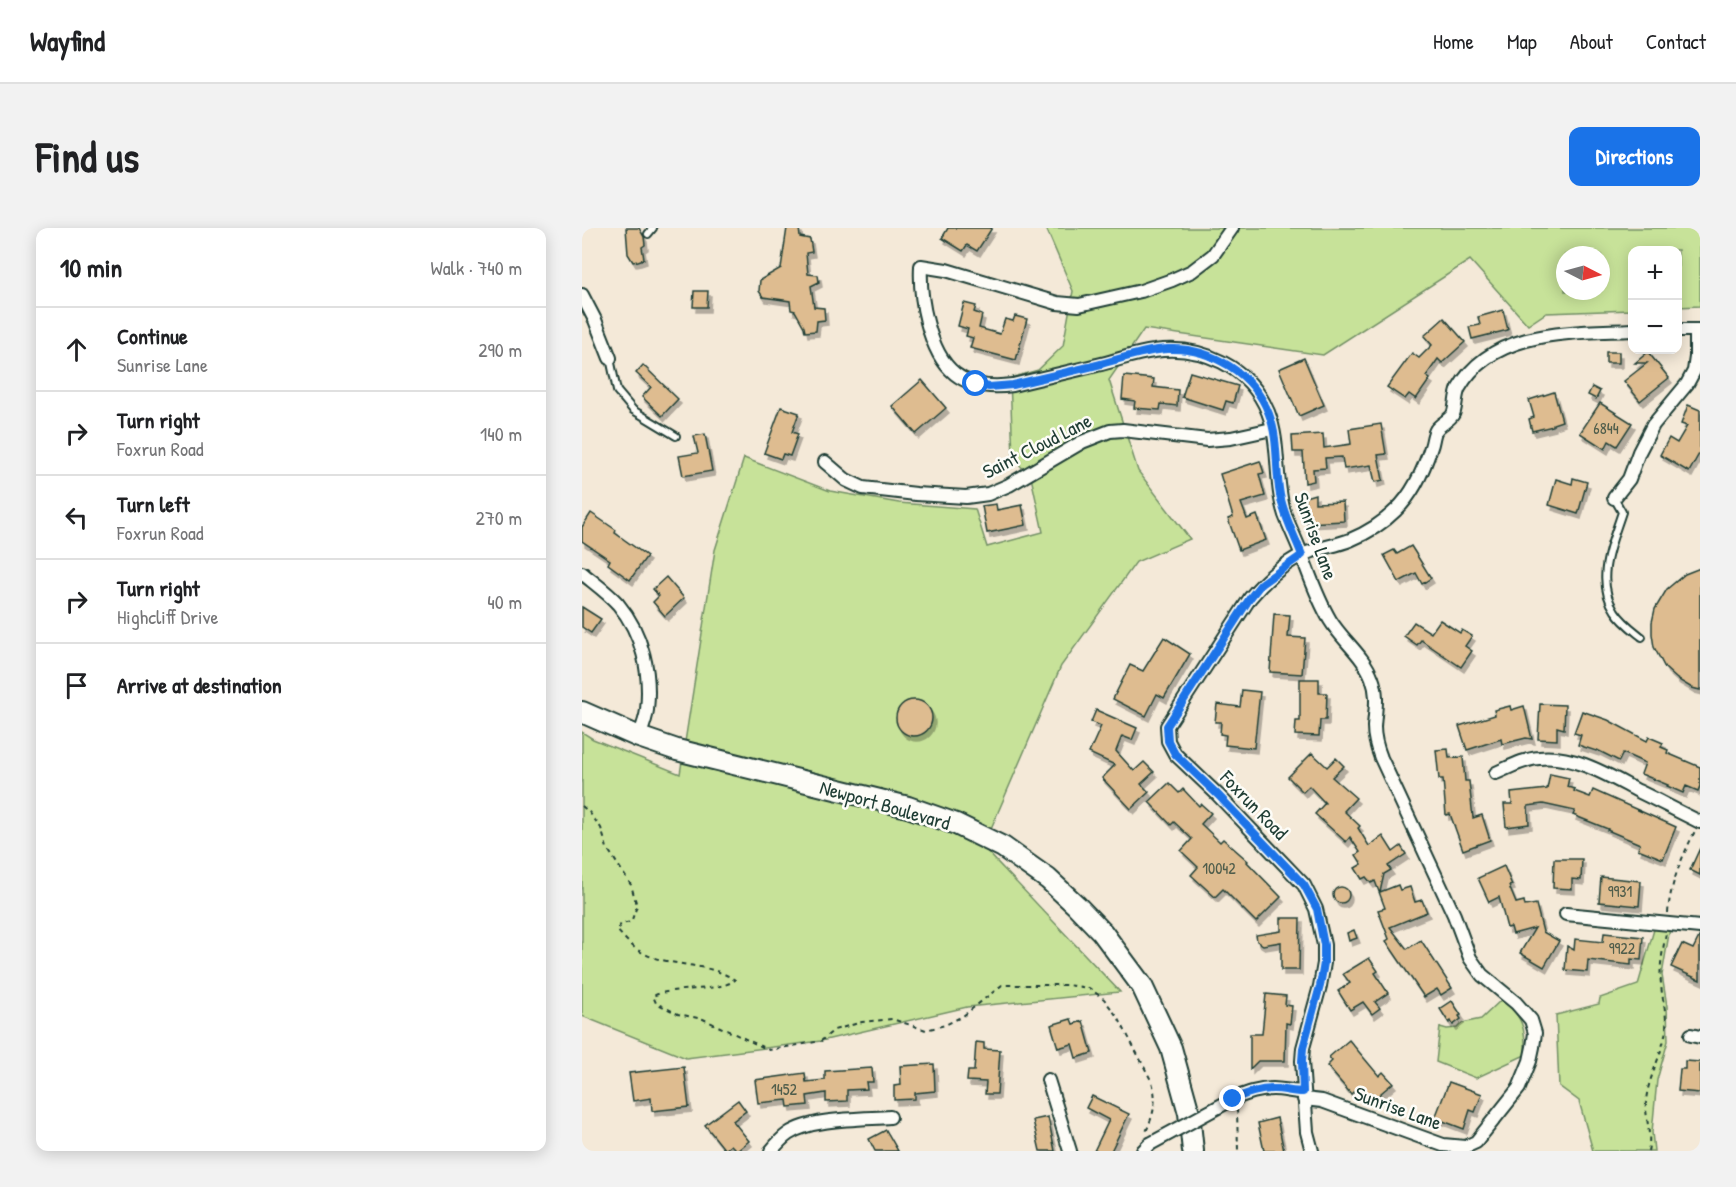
<!DOCTYPE html>
<meta charset="utf-8">
<style>
:root{--surface:#fff;--page:#f2f2f2;--text:#202124;--muted:#757577;--line:#e0e0e0;--accent:#1a73e8}
body{margin:0;font-family:"Patrick Hand",sans-serif;background:var(--page);color:var(--text)}
.controls{position:absolute;right:18px;top:18px;display:grid;overflow:hidden;border-radius:12px;box-shadow:0 3px 15px #0003}
.controls button{width:54px;height:54px;display:grid;place-items:center;padding:0;border:0;border-bottom:2px solid var(--line);background:var(--surface);color:var(--text);font:30px sans-serif}
.compass{position:absolute;left:974px;top:18px;width:54px;height:54px;border-radius:50%;background:var(--surface);box-shadow:0 3px 15px #0003;rotate:96deg}
.stop{position:absolute;width:18px;height:18px;margin:-14px;border:4px solid #1a73e8;border-radius:50%;background:#fff}
.stop.end{background:#1a73e8;border-color:#fff;box-shadow:0 2px 6px #0008}
.list{margin:0;padding:0;list-style:none}
h2{display:flex;justify-content:space-between;align-items:center;height:78px;margin:0;padding:0 24px;font-size:26px}
h2 small{font-size:20px;font-weight:400;color:var(--muted)}
.list li{display:grid;grid-template-columns:39px 1fr auto;gap:18px;align-items:center;box-sizing:border-box;height:84px;padding:0 24px;border-top:2px solid var(--line)}
.list b{display:block;font-size:22px;white-space:nowrap}
.list p{margin:0;font-size:20px;white-space:nowrap;color:var(--muted)}
.list em{font-size:20px;font-style:normal;color:var(--muted)}
.icon{flex:none;width:33px;height:33px;fill:none;stroke:currentColor;stroke-width:2;stroke-linecap:round;stroke-linejoin:round}
.map{position:relative;flex:none;width:1118px;height:923px;overflow:hidden;border-radius:12px}
header{display:flex;align-items:center;gap:36px;box-sizing:border-box;height:84px;padding:0 30px;background:var(--surface);border-bottom:2px solid var(--line)}
header strong{font-size:28px}
nav{display:flex;gap:33px;margin-inline-start:auto;font-size:21px}
.intro{display:flex;align-items:center;justify-content:space-between;box-sizing:border-box;height:144px;padding:0 36px}
h1{margin:0;font-size:42px}
.button{padding:15px 27px;border-radius:12px;background:var(--accent);color:#fff;font-size:21px;font-weight:700}
main{display:flex;gap:36px;padding:0 36px}
aside{flex:1;background:var(--surface);border-radius:12px;box-shadow:0 3px 15px #0003}
.map>svg:first-child{display:block}
.green{fill:#c7e299;stroke:#739066;stroke-width:1.5;fill-rule:evenodd}
.building{fill:#debc90;stroke:#1f3d34;stroke-width:1.5;filter:url(#shadow)}
.lines{fill:none;stroke-linecap:round;stroke-linejoin:round}
.lane-casing{stroke:#1f3d34;stroke-width:10}
.street-casing{stroke:#1f3d34;stroke-width:16}
.primary-casing{stroke:#1f3d34;stroke-width:24}
.path{stroke:#1f3d34;stroke-width:2;stroke-dasharray:4.5 4.5;stroke-linecap:butt}
.lane{stroke:#fdfcf7;stroke-width:6}
.street{stroke:#fdfcf7;stroke-width:12}
.primary{stroke:#fdfcf7;stroke-width:20}
.street-bridge-casing{stroke:#1f3d34;stroke-width:16;stroke-linecap:butt}
.street-bridge{stroke:#fdfcf7;stroke-width:12}
.route{stroke:#1a73e8;stroke-width:8}
.labels{text-anchor:middle;stroke-width:5;stroke-linejoin:round;paint-order:stroke}
.number-label{font-size:16px;fill:#4f5d4b}
.street-label{font-size:20px;fill:#1f3d34;stroke:#fdfcf7}
</style>
<header>
<strong>Wayfind</strong>
<nav><a>Home</a><a>Map</a><a>About</a><a>Contact</a></nav>
</header>
<div class="intro"><h1>Find us</h1><a class="button">Directions</a></div>
<main>
<aside>
<h2>10 min<small>Walk · 740 m</small></h2>
<ul class="list">
<li><svg class="icon" aria-label="ahead" viewBox="0 0 24 24"><path d="M12 20V5M6 11l6-6 6 6"/></svg><div><b>Continue</b><p>Sunrise Lane</p></div><em>290 m</em></li>
<li><svg class="icon" aria-label="right" viewBox="0 0 24 24"><path d="M7 20v-9h11M14 6l5 5-5 5"/></svg><div><b>Turn right</b><p>Foxrun Road</p></div><em>140 m</em></li>
<li><svg class="icon" aria-label="left" viewBox="0 0 24 24"><path d="M17 20v-9H6M10 6l-5 5 5 5"/></svg><div><b>Turn left</b><p>Foxrun Road</p></div><em>270 m</em></li>
<li><svg class="icon" aria-label="right" viewBox="0 0 24 24"><path d="M7 20v-9h11M14 6l5 5-5 5"/></svg><div><b>Turn right</b><p>Highcliff Drive</p></div><em>40 m</em></li>
<li><svg class="icon" aria-label="arrive" viewBox="0 0 24 24"><path d="M6 21V4h12l-3 4 3 4H6"/></svg><div><b>Arrive at destination</b></div></li>
</ul>
</aside>
<div class="map">
<svg width="1118" height="923" viewBox="0 0 1118 923">
<defs>
<filter id="shadow"><feDropShadow dx="3" dy="5" stdDeviation="0" flood-color="#0004"/></filter>
</defs>
<rect width="100%" height="100%" fill="#f4e9d8"/>
<filter id="ink" filterUnits="userSpaceOnUse"><feTurbulence type="fractalNoise" baseFrequency=".0167" numOctaves="2"/><feDisplacementMap in="SourceGraphic" scale="12" xChannelSelector="R" yChannelSelector="G"/><feConvolveMatrix kernelMatrix="1 2 1 2 8 2 1 2 1" color-interpolation-filters="sRGB"/></filter>
<g filter="url(#ink)">
<!-- green -->
<g class="green">
<path d="M464,0h654v78l-22,1v-57h-46v60l-86,3 -18,12 -58,-65 -147,95 -179,-26 -35,51 29,91 52,68 -54,23 -75,104 -78,181 137,145 -153,15 -146,34 -135,17 -104,-42v-284l11,7 87,35 35,-224 29,-92 86,33 69,12 76,6 12,38 56,-15 -12,-55 -18,-19 -3,-80 28,-8 25,-24 10,-55zM983,27h36v36h-36z"/>
<polygon points="1073,698 1088,700 1080,747 1085,778 1086,813 1075,852 1070,904 1072,923 1011,923 997,873 977,858 974,787 1017,776 1018,770 1056,757"/>
<path d="M919,772c22,15 25,30 24,55l-49,23 -40,-16 4,-35 7,2 10,-1 5,-5 19,-4z"/>
</g>
<!-- building -->
<g class="building">
<polygon points="44,0 57,0 62,9 63,17 60,19 62,31 56,33 51,34 46,26"/>
<polygon points="205,0 217,0 218,9 228,11 230,24 224,25 226,46 236,47 237,54 229,58 232,79 242,80 243,92 235,93 234,103 223,104 222,99 213,83 209,82 208,73 181,69 177,63 178,52 199,40"/>
<polygon points="366,0 410,0 395,23 385,17 381,23 360,10"/>
<polygon points="112,63 126,63 125,79 111,79"/>
<polygon points="382,75 394,78 392,84 400,87 397,100 418,106 423,91 431,93 433,88 445,91 434,132 388,120 391,110 384,108 386,101 376,98"/>
<polygon points="921,82 926,102 890,111 887,99 898,97 896,89"/>
<polygon points="862,90 883,114 860,135 856,131 844,148 848,151 834,171 827,166 823,171 805,159 830,125 837,130 850,117 842,108"/>
<rect x="1024" y="124" width="13" height="11"/>
<polygon points="1066,124 1087,150 1058,173 1042,153 1065,135 1053,135"/>
<polygon points="722,130 742,177 717,188 697,141"/>
<polygon points="61,137 96,171 80,188 60,169 69,159 54,145"/>
<polygon points="608,144 656,158 651,175 644,173 641,182 600,169"/>
<polygon points="542,148 572,151 571,159 596,162 595,178 579,176 578,182 552,180 553,173 540,171"/>
<polygon points="340,152 364,180 334,206 310,178"/>
<polygon points="1010,159 1018,163 1014,171 1006,167"/>
<polygon points="972,164 980,193 971,196 971,198 950,203 947,191 952,189 947,172"/>
<polygon points="1018,175 1050,195 1035,218 1027,213 1023,221 998,205"/>
<polygon points="1106,177 1118,182 1118,224 1107,244 1078,227 1087,210 1095,215 1105,198 1099,196"/>
<polygon points="199,179 217,185 210,204 216,206 208,228 201,226 199,231 182,225"/>
<polygon points="799,196 804,226 796,227 801,252 793,254 789,237 762,241 760,229 743,230 744,240 731,241 732,253 723,255 721,224 711,224 710,208 741,206 742,220 769,216 767,201"/>
<polygon points="123,206 130,243 101,248 97,228 116,225 112,208"/>
<polygon points="678,233 682,245 677,246 683,268 659,275 665,291 675,287 684,312 657,322 646,291 651,289 638,246"/>
<polygon points="991,250 1005,254 996,286 967,277 974,251 990,256"/>
<polygon points="733,266 733,275 761,274 762,293 725,295 723,269"/>
<polygon points="414,276 415,282 440,277 444,297 405,305 400,278"/>
<polygon points="9,285 34,302 33,305 65,328 48,352 26,336 28,332 0,313 0,299"/>
<polygon points="829,318 849,350 840,356 834,345 817,354 802,327 812,322 815,326"/>
<polygon points="1118,340 1118,462 1110,460 1095,451 1083,440 1072,419 1070,406 1070,394 1073,381 1085,361 1103,346"/>
<polygon points="84,349 102,370 83,388 71,374 77,368 71,361"/>
<polygon points="0,379 19,391 9,405 0,399"/>
<polygon points="692,386 708,387 706,409 723,410 720,446 688,444"/>
<polygon points="858,392 878,405 880,402 890,408 883,418 890,423 879,439 839,412 835,417 822,408 832,394 849,405"/>
<polygon points="582,409 608,426 582,470 575,466 564,488 531,471 548,437 561,443"/>
<polygon points="718,451 737,451 737,465 745,465 744,492 738,492 737,508 713,507 714,493 718,493"/>
<polygon points="660,462 678,464 672,520 643,517 644,507 638,506 639,494 633,494 635,476 658,479"/>
<circle cx="332" cy="490" r="18"/>
<polygon points="958,476 983,477 982,501 975,499 975,512 956,511"/>
<polygon points="928,478 929,482 942,478 950,511 944,510 920,516 919,511 885,522 877,498 913,487 912,482"/>
<polygon points="514,482 555,500 550,512 540,508 534,523 552,543 562,534 572,544 559,556 567,564 549,581 520,550 533,537 507,525 519,498 509,494"/>
<polygon points="1000,483 1026,492 1065,513 1067,509 1081,515 1079,519 1086,522 1085,525 1118,539 1118,558 1116,563 1104,558 1101,565 1085,558 1086,557 1059,546 1063,535 1041,525 1037,533 1015,522 1014,523 996,517 999,507 992,505"/>
<polygon points="866,521 867,530 881,529 883,553 887,553 891,590 900,587 908,612 881,622 868,586 864,587 861,551 857,551 854,522"/>
<polygon points="730,525 745,539 754,530 762,538 750,549 774,570 762,583 778,598 776,600 787,618 801,608 811,624 819,618 824,626 806,638 809,642 802,646 798,664 816,657 818,662 828,659 833,674 840,672 845,684 808,699 825,721 839,712 870,760 859,767 855,761 842,769 804,713 807,711 796,682 803,680 793,653 789,655 784,649 780,651 773,640 780,636 774,627 778,624 768,609 764,614 733,586 743,575 727,558 721,564 706,549"/>
<polygon points="968,546 987,550 985,559 993,561 992,563 1008,569 1011,562 1094,599 1081,631 1056,621 1058,616 1025,602 1026,601 991,587 993,583 961,576 946,578 947,596 924,599 922,576 930,576 929,565 965,561"/>
<polygon points="587,555 597,565 601,561 617,578 619,576 629,585 619,596 638,614 641,611 666,633 665,634 699,669 674,694 641,661 633,669 609,647 616,639 599,623 610,611 592,594 589,597 567,574"/>
<polygon points="1118,620 1118,647 1108,642"/>
<polygon points="972,631 1000,631 999,652 990,651 990,661 971,660"/>
<polygon points="922,638 930,657 927,658 934,675 942,673 943,678 954,676 961,704 977,713 962,739 938,725 953,700 931,706 929,699 925,700 917,669 907,674 896,650"/>
<polygon points="1019,649 1059,653 1057,678 1017,674"/>
<circle cx="759" cy="667" r="8"/>
<polygon points="699,690 718,690 717,742 699,742 699,714 681,717 675,713 674,707 699,703"/>
<polygon points="772,702 775,710 767,713 765,705"/>
<polygon points="1022,705 1061,709 1059,732 1049,731 1049,737 1006,732 1005,744 983,742 985,718 992,722 993,711 1021,714"/>
<polygon points="1118,707 1118,752 1089,739 1100,716 1111,721"/>
<polygon points="787,730 796,743 793,745 806,765 793,774 798,780 790,786 781,774 768,782 756,763 768,755 761,746"/>
<polygon points="684,766 704,768 703,777 710,778 708,796 704,795 703,833 676,833 668,841 668,806 680,806"/>
<polygon points="870,773 879,787 877,788 879,791 871,797 869,793 867,795 858,781"/>
<polygon points="489,791 491,796 501,793 510,825 494,830 490,816 476,820 469,797"/>
<polygon points="767,812 797,848 801,844 811,855 793,870 789,865 783,869 776,860 769,866 745,838 750,833 747,829"/>
<polygon points="394,814 402,815 402,821 418,822 415,866 403,866 404,854 385,853 386,843 392,843"/>
<polygon points="1103,833 1118,834 1118,865 1096,863 1098,841 1103,841"/>
<polygon points="352,836 353,863 333,865 333,871 312,872 312,858 319,857 318,838"/>
<polygon points="102,839 107,879 70,883 69,870 51,873 47,845"/>
<polygon points="290,840 291,854 284,854 285,861 265,862 265,873 244,874 244,865 225,868 226,877 206,879 205,872 176,875 173,852 223,845 224,854 243,852 243,843"/>
<polygon points="867,854 900,866 893,884 888,882 882,901 853,890"/>
<polygon points="510,868 547,886 529,923 512,923 527,892 504,880"/>
<polygon points="156,872 164,883 151,893 167,913 155,923 149,917 143,922 123,897"/>
<polygon points="466,889 473,923 458,923 451,892"/>
<polygon points="695,890 702,923 682,923 676,895"/>
<polygon points="304,902 316,923 293,923 287,911"/>
</g>
<g class="lines">
<defs>
<g id="lane">
<polyline points="66,6 71,0"/>
<polyline points="28,130 35,163 51,182 94,208"/>
<path d="M1032,270l8,14c-10,31 -28,68 -7,99 7,11 17,18 27,26"/>
</g>
<g id="street">
<path d="M650,0l-19,27 -21,16 -20,9 -31,11 -62,14 -22,-2 -111,-33 -25,-4c-1,19 1,37 6,56 12,47 34,70 86,63 28,-7 56,-13 84,-20 19,-4 38,-12 57,-14 47,-7 96,16 114,61 13,33 6,70 17,103 5,13 11,25 16,38 9,23 16,45 29,67 12,20 34,36 42,58 7,18 3,32 2,49 0,11 3,21 7,31l73,157 16,43 12,17 34,28 15,17 4,13 -2,14 -3,14 -11,27 -43,54 -11,5 -22,-2 -121,-44 -18,-2"/>
<polyline points="0,67 13,92 28,130"/>
<polyline points="1096,102 1118,102"/>
<polyline points="243,234 264,252 281,260 334,266 384,269 406,266 427,257 500,214 528,203 541,202 625,212 649,210 690,201"/>
<polyline points="1032,270 1047,251 1057,224 1071,197 1105,156 1112,143 1114,129 1114,103"/>
<path d="M0,345c12,10 26,20 36,31 25,30 33,69 29,106 -1,9 -5,19 -8,27"/>
<path d="M914,545c14,-6 28,-14 43,-15 35,-4 70,18 99,33 21,10 41,21 62,31"/>
<polyline points="984,686 1118,699"/>
<polyline points="1109,807 1118,809"/>
<polyline points="466,852 488,923"/>
<path d="M651,871c13,-5 25,-10 40,-10 10,0 20,3 30,3"/>
<path d="M189,923c5,-6 10,-12 17,-17 23,-16 73,-15 102,-17"/>
<polyline points="561,923 568,916"/>
<path d="M730,923l-5,-19 -5,-71 1,-13 17,-62 4,-23v-18l-8,-36 -12,-24 -86,-90 -43,-41 -7,-13 -1,-15 83,-128c13,-16 33,-34 52,-43 15,-7 33,-9 48,-15 17,-7 33,-17 46,-30 17,-16 28,-41 35,-63 2,-5 2,-12 5,-17 4,-6 14,-10 17,-16 3,-5 2,-18 6,-26 34,-60 115,-55 173,-58"/>
</g>
<polyline id="primary" points="0,484 57,509 95,522 326,579 374,596 421,619 466,651 494,677 520,704 560,758 589,820 607,885 611,923"/>
</defs>
<!-- lane casing -->
<use href="#lane" class="lane-casing"/>
<!-- street casing -->
<use href="#street" class="street-casing"/>
<!-- primary casing -->
<use href="#primary" class="primary-casing"/>
<!-- path -->
<g class="path">
<path d="M0,578l7,6 12,16 6,20 24,37 6,21 -6,16 -10,2 -4,6c7,8 15,17 24,22 29,16 65,9 94,28 -17,13 -63,6 -82,16l3,7 22,11 25,5 66,31 52,-9 13,-11 28,-8 30,-3 34,11 19,-5 18,-9 39,-31h65l22,3 15,11 15,20 33,63c6,19 1,34 -7,52"/>
<path d="M1086,685c2,-29 14,-56 27,-82"/>
<polyline points="655,881 656,923"/>
<path d="M1066,923c4,-17 -3,-33 -2,-50 2,-24 17,-47 20,-72 1,-17 -4,-29 -5,-45 -2,-18 2,-34 5,-51"/>
</g>
<!-- lane -->
<use href="#lane" class="lane"/>
<!-- street -->
<use href="#street" class="street"/>
<!-- primary -->
<use href="#primary" class="primary"/>
<defs>
<polyline id="street-bridge" points="568,916 651,871"/>
</defs>
<!-- street-bridge casing -->
<use href="#street-bridge" class="street-bridge-casing"/>
<!-- street-bridge -->
<use href="#street-bridge" class="street-bridge"/>
</g>
</g>
<g class="lines" filter="url(#ink)">
<!-- route -->
<path class="route" d="M394,156l13,3 24,-2c28,-7 56,-13 84,-20 24,-6 47,-15 71,-16 43,-2 86,25 101,65 10,26 6,54 11,81 4,21 14,40 22,60l-41,29 -11,14 -83,128 1,15 7,13 43,41 86,90 13,24 7,36v18l-4,23 -17,62 -1,13 1,31c-10,0 -20,-3 -30,-3 -15,0 -27,5 -40,10"/>
</g>
<g class="labels">
<!-- number labels -->
<g class="number-label">
<text x="1024" y="206">6844</text>
<text x="637" y="646">10042</text>
<text x="1038" y="669">9931</text>
<text x="1040" y="726">9922</text>
<text x="202" y="867">1452</text>
</g>
<!-- street labels -->
<g class="street-label">
<text transform="translate(455 218) rotate(-27)" y="7">Saint Cloud Lane</text>
<text transform="translate(734 308) rotate(70)" y="7">Sunrise Lane</text>
<text transform="translate(303 577) rotate(16)" y="7">Newport Boulevard</text>
<text transform="translate(672 577) rotate(46)" y="7">Foxrun Road</text>
<text transform="translate(816 880) rotate(20)" y="7">Sunrise Lane</text>
</g>
</g>
</svg>
<div class="controls">
<button>+</button>
<button>−</button>
</div>
<svg class="compass" viewBox="-18 -18 36 36"><path d="M0-13l5 13h-10z" fill="#e53935"/><path d="M0 13l5-13h-10z" fill="#757577"/></svg>
<div class="stop" style="left:394px;top:156px"></div>
<div class="stop end" style="left:651px;top:871px"></div>
</div>
</main>
